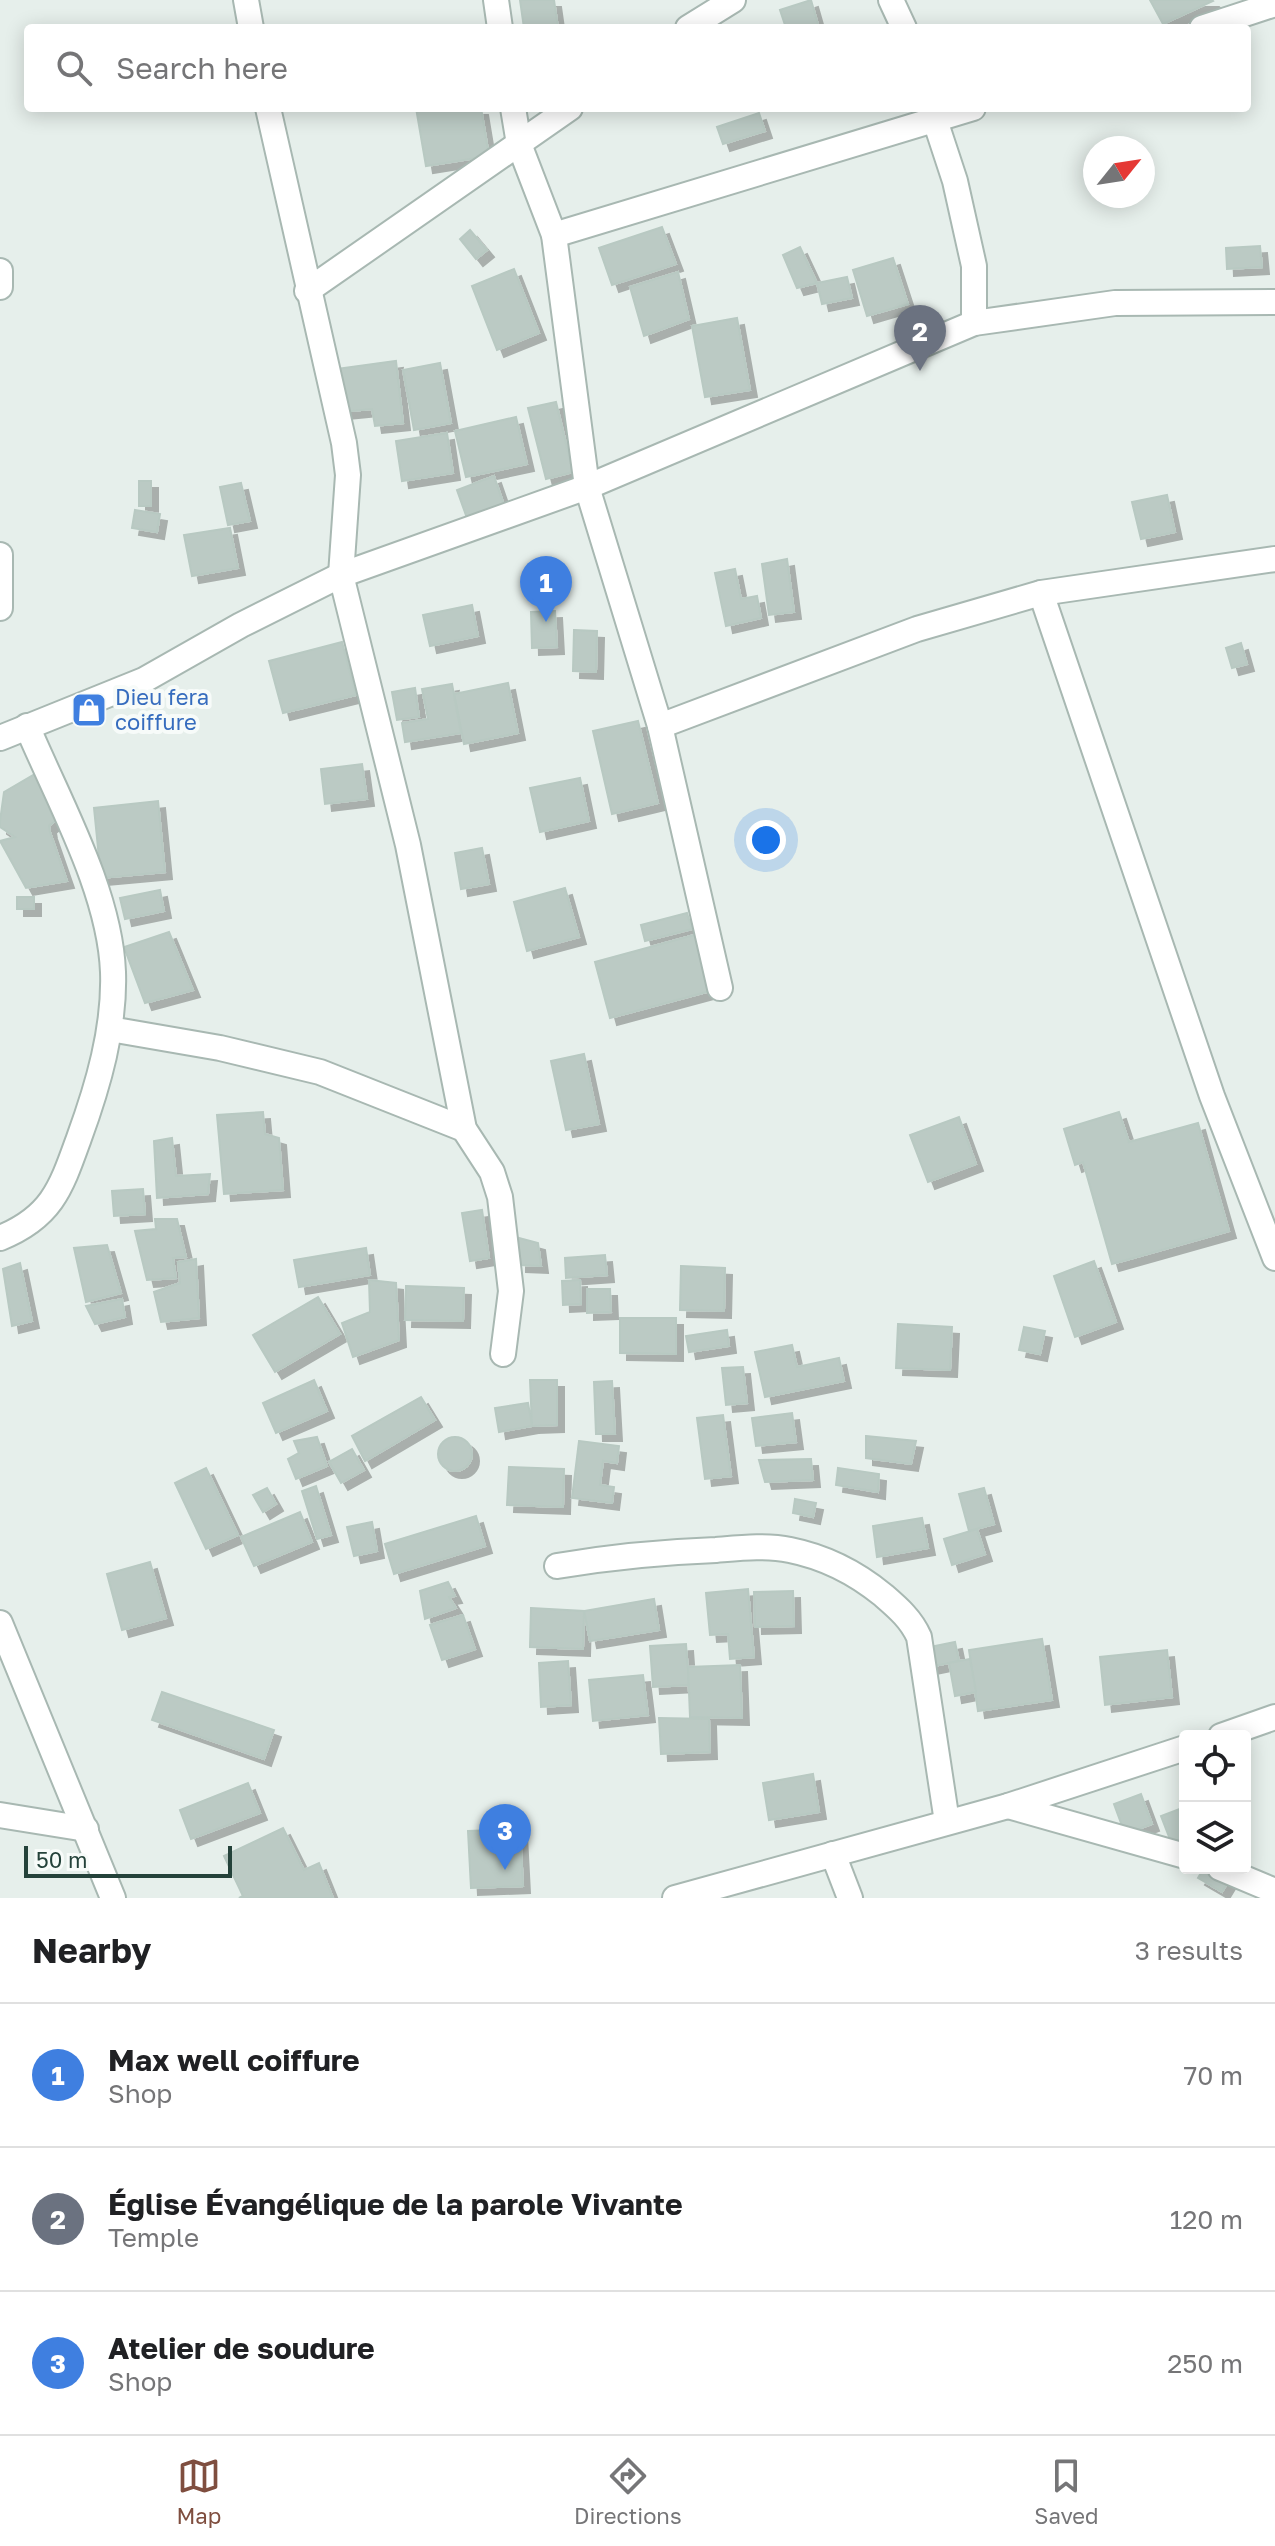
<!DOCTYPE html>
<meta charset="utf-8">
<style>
:root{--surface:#fff;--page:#f2f2f2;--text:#202124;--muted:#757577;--line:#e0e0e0;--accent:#7f4e3f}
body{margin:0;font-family:"Golos Text",sans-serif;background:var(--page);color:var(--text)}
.controls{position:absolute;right:24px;bottom:24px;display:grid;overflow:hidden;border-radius:8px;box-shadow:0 4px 20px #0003}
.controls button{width:72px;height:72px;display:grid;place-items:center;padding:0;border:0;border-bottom:2px solid var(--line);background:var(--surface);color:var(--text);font:40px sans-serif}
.compass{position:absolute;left:1083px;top:136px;width:72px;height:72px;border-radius:50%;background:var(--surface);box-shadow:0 4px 20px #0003;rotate:60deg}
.scale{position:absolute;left:24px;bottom:20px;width:208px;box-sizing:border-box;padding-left:8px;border:4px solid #24423a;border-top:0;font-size:22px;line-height:28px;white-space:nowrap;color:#24423a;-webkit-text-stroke:6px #f7fbf9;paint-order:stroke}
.you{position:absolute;left:766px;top:840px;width:28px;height:28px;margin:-20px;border:6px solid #fff;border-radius:50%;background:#1a73e8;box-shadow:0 0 0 12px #1a73e833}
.badge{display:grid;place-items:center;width:52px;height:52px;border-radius:50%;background:var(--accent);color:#fff;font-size:26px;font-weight:700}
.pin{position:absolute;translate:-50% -66px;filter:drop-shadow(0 2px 4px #0008)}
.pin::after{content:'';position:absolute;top:42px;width:28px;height:24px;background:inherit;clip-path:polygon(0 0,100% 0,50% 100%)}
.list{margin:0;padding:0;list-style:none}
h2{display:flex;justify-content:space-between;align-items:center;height:104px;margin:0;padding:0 32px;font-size:34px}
h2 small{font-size:26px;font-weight:400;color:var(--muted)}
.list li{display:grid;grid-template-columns:52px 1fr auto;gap:24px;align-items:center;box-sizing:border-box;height:144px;padding:0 32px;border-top:2px solid var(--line)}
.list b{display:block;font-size:30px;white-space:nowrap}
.list p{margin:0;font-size:26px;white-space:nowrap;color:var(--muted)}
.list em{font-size:26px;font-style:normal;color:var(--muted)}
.icon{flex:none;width:44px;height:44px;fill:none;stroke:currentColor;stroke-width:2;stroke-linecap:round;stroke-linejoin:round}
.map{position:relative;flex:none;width:1275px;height:1898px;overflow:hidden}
.search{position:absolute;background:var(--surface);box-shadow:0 4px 20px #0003;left:24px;right:24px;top:24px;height:88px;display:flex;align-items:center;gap:20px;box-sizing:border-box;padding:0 28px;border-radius:8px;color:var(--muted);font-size:30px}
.sheet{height:536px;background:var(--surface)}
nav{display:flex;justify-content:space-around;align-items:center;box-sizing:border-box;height:112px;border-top:2px solid var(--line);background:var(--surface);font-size:22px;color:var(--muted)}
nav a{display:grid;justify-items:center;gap:4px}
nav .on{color:var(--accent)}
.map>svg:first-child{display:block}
.building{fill:#bbcac4;stroke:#b8c9c2;stroke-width:2;filter:url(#shadow)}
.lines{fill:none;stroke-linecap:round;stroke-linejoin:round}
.minor-casing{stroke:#a8b8b2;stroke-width:28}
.minor{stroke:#fff;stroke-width:24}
.labels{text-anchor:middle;stroke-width:8;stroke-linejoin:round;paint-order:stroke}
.shop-label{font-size:22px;fill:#366cbe;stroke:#f7fbf9;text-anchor:start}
</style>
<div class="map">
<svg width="1275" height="1898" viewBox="0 0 1275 1898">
<defs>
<filter id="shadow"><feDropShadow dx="7" dy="7" stdDeviation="0" flood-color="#0004"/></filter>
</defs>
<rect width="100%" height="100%" fill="#e6efeb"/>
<!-- building -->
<g class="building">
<polygon points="520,0 554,0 558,28 524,28"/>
<polygon points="811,0 819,28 786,28 780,10"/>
<polygon points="1150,0 1212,0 1213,1 1163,24"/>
<polygon points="416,108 481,108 489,156 426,166"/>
<polygon points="759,113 765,131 723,144 717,127"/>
<polygon points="662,227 676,264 612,285 599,248"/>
<polygon points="470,230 487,250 476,259 460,239"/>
<polygon points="1260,246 1262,267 1227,269 1226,248"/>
<polygon points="800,247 817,283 797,288 783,255"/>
<polygon points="893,258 908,304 867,316 853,270"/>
<polygon points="514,269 539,333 497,350 472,286"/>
<polygon points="678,272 689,319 644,336 630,287"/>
<polygon points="847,277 852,298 822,304 817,283"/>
<polygon points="737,318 750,390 705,397 692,326"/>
<polygon points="396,361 403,423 375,426 372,409 342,412 336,369"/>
<polygon points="440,363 451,423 414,430 403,370"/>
<polygon points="556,402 573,472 546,479 528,408"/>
<polygon points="516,417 527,464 466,477 455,431"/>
<polygon points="447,433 453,473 402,481 396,441"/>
<polygon points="494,476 505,508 468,521 457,490"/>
<rect x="139" y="481" width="12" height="25"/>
<polygon points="241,483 250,521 228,525 220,487"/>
<polygon points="1167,495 1175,532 1141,539 1132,502"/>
<polygon points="135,510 160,514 157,532 132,528"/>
<polygon points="230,528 238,568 192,576 184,535"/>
<polygon points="787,559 794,612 769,615 762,564"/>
<polygon points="735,569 741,599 757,596 761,618 726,626 715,573"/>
<polygon points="472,605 478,636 430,646 423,615"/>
<polygon points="555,611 557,647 532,648 531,612"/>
<polygon points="574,630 597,631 596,672 573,671"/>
<polygon points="342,642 356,695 283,713 269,661"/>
<polygon points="1241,643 1247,664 1232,668 1226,648"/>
<polygon points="508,683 518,733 464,744 454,694"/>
<polygon points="452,684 461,733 405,742 402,723 428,719 422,689"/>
<polygon points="415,688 419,717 397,720 392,692"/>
<polygon points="638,721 658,803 612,814 593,731"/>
<polygon points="362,764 367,799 325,804 321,769"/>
<polygon points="35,774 55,821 49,826 50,832 67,881 26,888 0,841 15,837 0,827 0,821 4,792"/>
<polygon points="580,778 589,821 540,832 530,788"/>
<polygon points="158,801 165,872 101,878 94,808"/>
<polygon points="482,848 489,884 461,889 455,853"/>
<polygon points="565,888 579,937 527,951 514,902"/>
<polygon points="160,890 164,911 125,919 120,898"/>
<rect x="17" y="897" width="17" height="12"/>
<polygon points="687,913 692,929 645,941 641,925"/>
<polygon points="169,932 193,990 145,1003 124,947"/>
<polygon points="698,934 714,990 610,1018 595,962"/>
<polygon points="584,1054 599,1124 566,1130 551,1061"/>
<polygon points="263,1112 265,1134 279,1138 283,1190 224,1194 217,1115"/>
<polygon points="1119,1112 1129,1142 1198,1123 1229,1231 1112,1264 1083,1162 1075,1165 1064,1129"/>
<polygon points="959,1117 976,1164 928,1182 910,1135"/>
<polygon points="172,1138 176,1176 210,1174 208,1194 157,1198 154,1141"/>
<polygon points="143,1189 145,1214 114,1216 112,1191"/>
<polygon points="482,1210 489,1258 470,1261 462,1213"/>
<polygon points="155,1219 177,1219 186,1257 173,1258 176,1278 147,1280 135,1231 156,1229"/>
<polygon points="519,1238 538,1243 541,1266 519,1265"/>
<polygon points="107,1245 121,1293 86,1302 74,1248"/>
<polygon points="366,1248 370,1275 299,1287 294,1260"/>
<polygon points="605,1255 607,1275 566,1278 565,1258"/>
<polygon points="196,1259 199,1318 161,1322 154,1292 180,1283 178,1262"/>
<polygon points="1094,1261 1116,1322 1075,1337 1054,1276"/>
<polygon points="20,1263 32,1321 12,1326 3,1269"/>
<polygon points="681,1266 725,1268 724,1311 680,1310"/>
<polygon points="369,1280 396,1283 399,1340 353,1357 342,1323 370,1312"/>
<polygon points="580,1280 581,1304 563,1305 562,1281"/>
<polygon points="406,1286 464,1288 463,1321 405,1320"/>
<polygon points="587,1289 610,1289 611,1312 587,1313"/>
<polygon points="318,1297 340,1334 275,1372 253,1335"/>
<polygon points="122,1299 125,1317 95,1324 86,1306"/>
<polygon points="620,1318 676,1318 676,1354 620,1353"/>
<polygon points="898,1324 952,1327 950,1370 896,1368"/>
<polygon points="1024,1327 1045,1331 1040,1354 1019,1350"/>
<polygon points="727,1330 729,1346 689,1352 686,1336"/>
<polygon points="792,1345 797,1367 839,1358 844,1381 765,1397 755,1352"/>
<polygon points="743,1367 747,1403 726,1405 722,1368"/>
<polygon points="314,1380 327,1411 276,1433 263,1403"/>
<polygon points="530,1380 557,1380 557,1425 532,1426"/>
<polygon points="612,1381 615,1434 596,1434 594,1382"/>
<polygon points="421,1397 435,1420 365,1461 352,1436"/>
<polygon points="528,1403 532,1426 499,1432 495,1408"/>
<polygon points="792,1413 796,1442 756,1446 752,1418"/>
<polygon points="723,1415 731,1476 705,1479 697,1418"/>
<polygon points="866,1436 916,1441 911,1464 866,1458"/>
<circle cx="455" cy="1454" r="17"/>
<polygon points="317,1437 327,1466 296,1479 288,1459 299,1453 294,1441"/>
<polygon points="579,1441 619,1446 617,1463 603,1461 600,1485 614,1487 612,1503 572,1498"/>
<polygon points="352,1449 364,1470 341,1483 329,1462"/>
<polygon points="811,1459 813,1480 765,1482 759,1460"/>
<polygon points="509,1467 564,1469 563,1507 507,1505"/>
<polygon points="206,1468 238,1535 206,1549 175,1483"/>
<polygon points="838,1468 879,1474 878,1492 836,1485"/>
<polygon points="316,1486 331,1535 317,1539 302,1491"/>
<polygon points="267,1488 276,1504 263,1512 253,1495"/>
<polygon points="984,1488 994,1524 969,1531 959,1494"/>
<polygon points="795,1499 816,1503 813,1517 793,1513"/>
<polygon points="300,1512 312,1542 254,1566 241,1537"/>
<polygon points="476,1516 485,1546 394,1574 385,1544"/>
<polygon points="922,1518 928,1548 877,1557 873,1526"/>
<polygon points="372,1522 377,1551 354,1556 347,1527"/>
<polygon points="977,1529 985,1554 952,1565 944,1539"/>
<polygon points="150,1562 166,1618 122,1630 107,1574"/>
<polygon points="448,1582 455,1596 449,1597 456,1608 425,1619 420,1591"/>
<polygon points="748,1589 754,1657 730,1659 728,1634 710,1635 706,1593"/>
<polygon points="793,1591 794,1626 755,1627 754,1592"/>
<polygon points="654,1599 659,1630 590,1641 584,1611"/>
<polygon points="531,1608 584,1611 583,1649 530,1647"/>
<polygon points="463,1615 475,1649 442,1660 430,1625"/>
<polygon points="1042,1639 1052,1700 978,1711 969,1650"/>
<polygon points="955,1642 959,1661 929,1667 925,1648"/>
<polygon points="686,1644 689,1685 653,1687 650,1646"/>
<polygon points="1167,1650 1172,1697 1105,1705 1100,1657"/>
<polygon points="970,1659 976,1692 955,1696 949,1663"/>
<polygon points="568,1661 571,1705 541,1707 539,1663"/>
<polygon points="740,1665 742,1718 690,1717 688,1667"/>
<polygon points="643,1675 648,1715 593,1721 589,1680"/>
<polygon points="162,1692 274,1730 264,1759 152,1720"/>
<polygon points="659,1718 709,1719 710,1752 661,1754"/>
<polygon points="813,1774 819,1812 769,1820 763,1783"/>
<polygon points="248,1783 260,1813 191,1839 180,1810"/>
<polygon points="1141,1794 1152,1824 1125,1834 1114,1804"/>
<polygon points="1185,1807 1185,1843 1173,1847 1161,1816"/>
<polygon points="283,1828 304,1870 319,1863 333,1898 239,1898 243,1896 224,1856"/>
<polygon points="520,1829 523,1886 471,1888 468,1831"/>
<polygon points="1204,1868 1216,1868 1231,1877 1222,1892 1198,1878"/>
</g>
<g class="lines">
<defs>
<g id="minor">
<polyline points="246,0 251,28"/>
<polyline points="496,0 500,28"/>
<polyline points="891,0 904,28"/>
<polyline points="688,28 733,0"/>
<polyline points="1202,28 1275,4"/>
<polyline points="268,108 344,443 348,475 341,575 408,845 464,1129 492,1172 500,1197 511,1291 503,1354"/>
<polyline points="513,108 519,144 554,235 587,487 660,726 720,988"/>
<polyline points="931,108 955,181 974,266 974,323"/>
<polyline points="554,235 973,108"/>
<polyline points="0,271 0,287"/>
<polyline points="307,291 570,108"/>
<polyline points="0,555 0,608"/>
<polyline points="1041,593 1212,1096 1275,1258"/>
<polyline points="660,726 917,629 1041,593 1275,559"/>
<polyline points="0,738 144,680 241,625 341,575 587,487 974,323 1115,303 1275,302"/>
<polyline points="110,1029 220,1048 320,1072 464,1129"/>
<path d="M0,1238c52,-21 61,-50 79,-100 19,-52 36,-110 34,-166 -3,-81 -55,-172 -86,-246"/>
<path d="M557,1566c53,-9 105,-14 159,-16 24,-2 50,-5 74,0 35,7 66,23 93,45 15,13 28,24 36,42l28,185"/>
<polyline points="0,1623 113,1898"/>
<polyline points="1221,1736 1275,1717"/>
<polyline points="1008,1806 1185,1856"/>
<polyline points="0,1815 86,1829"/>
<polyline points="833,1854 850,1898"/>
<polyline points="1220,1868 1275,1891"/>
<polyline points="675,1898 1008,1806 1185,1748"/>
</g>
</defs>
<!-- minor casing -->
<use href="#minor" class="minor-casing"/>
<!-- minor -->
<use href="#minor" class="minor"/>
</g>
<!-- icons -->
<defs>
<symbol id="shop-square" viewBox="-11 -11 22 22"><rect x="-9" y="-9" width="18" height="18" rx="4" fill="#3f7fe0" stroke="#f7fbf9"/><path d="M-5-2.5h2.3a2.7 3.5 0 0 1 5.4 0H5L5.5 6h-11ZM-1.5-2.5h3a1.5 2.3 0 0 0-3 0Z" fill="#fff"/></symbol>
</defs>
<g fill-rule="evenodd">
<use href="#shop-square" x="69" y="690" width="40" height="40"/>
</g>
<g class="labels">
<!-- shop labels -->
<g class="shop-label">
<text x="115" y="705">Dieu fera<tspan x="115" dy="25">coiffure</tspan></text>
</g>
</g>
</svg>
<div class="controls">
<button><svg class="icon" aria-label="locate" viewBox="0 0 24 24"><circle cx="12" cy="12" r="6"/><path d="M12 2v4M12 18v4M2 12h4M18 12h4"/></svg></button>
<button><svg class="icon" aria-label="layers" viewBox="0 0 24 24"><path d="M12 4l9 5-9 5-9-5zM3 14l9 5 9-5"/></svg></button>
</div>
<svg class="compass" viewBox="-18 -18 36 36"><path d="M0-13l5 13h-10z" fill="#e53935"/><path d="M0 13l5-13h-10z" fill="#757577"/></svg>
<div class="scale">50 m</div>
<div class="you"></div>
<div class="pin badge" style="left:546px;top:622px;background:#3f7fe0">1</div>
<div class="pin badge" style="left:920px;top:371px;background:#6b7280">2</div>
<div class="pin badge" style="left:505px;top:1870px;background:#3f7fe0">3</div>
<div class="search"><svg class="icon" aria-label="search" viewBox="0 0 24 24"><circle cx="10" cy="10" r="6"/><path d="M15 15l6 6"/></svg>Search here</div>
</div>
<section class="sheet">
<h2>Nearby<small>3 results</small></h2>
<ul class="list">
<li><span class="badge" style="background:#3f7fe0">1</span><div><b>Max well coiffure</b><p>Shop</p></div><em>70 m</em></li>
<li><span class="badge" style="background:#6b7280">2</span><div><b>Église Évangélique de la parole Vivante</b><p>Temple</p></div><em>120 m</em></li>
<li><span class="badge" style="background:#3f7fe0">3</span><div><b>Atelier de soudure</b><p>Shop</p></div><em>250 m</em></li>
</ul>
</section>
<nav>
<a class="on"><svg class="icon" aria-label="map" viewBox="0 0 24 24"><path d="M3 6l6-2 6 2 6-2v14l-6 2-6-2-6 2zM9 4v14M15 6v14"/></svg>Map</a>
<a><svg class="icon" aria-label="directions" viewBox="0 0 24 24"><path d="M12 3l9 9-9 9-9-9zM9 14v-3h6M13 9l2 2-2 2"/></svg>Directions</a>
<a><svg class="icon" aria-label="saved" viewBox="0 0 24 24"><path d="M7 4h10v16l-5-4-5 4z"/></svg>Saved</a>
</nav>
